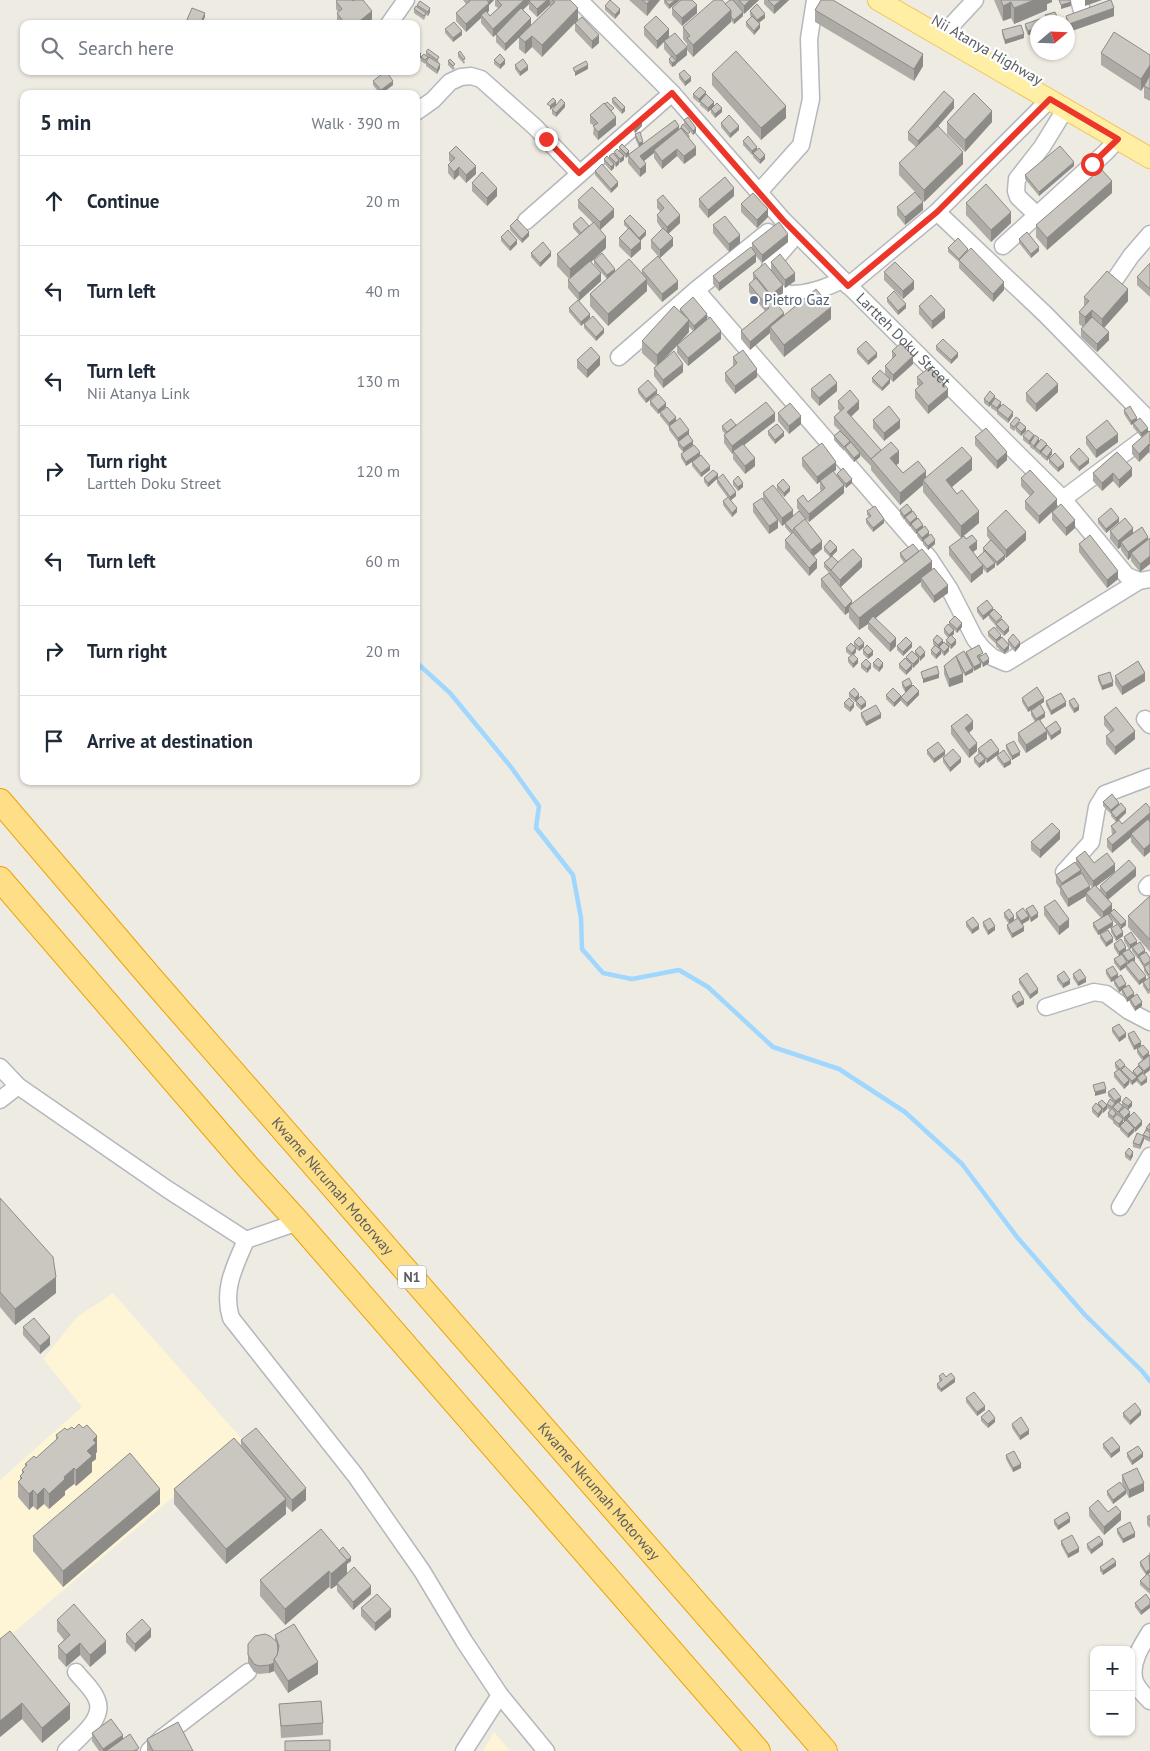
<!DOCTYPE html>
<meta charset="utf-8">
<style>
:root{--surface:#fff;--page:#f6f6f7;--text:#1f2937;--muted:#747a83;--line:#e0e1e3}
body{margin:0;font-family:"PT Sans",sans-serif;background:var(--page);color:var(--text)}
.controls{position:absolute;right:15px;bottom:15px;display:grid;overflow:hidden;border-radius:10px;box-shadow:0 1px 4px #0004}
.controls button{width:45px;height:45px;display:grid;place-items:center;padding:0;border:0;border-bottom:1px solid var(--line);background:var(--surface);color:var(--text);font:25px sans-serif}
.compass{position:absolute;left:1030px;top:15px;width:45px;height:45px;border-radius:50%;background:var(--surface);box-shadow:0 1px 4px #0004;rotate:71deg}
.stop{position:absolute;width:15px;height:15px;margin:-11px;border:4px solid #ec3629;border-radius:50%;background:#fff}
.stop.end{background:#ec3629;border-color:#fff;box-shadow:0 1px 5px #0008}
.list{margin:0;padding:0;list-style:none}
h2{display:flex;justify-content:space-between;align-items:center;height:65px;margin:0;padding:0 20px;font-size:21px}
h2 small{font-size:16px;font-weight:400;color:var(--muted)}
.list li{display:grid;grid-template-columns:32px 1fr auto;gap:15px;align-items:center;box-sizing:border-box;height:90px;padding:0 20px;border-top:1px solid var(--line)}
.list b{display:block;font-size:19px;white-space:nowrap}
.list p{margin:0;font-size:16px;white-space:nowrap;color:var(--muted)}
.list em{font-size:16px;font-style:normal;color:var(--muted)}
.icon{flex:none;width:28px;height:28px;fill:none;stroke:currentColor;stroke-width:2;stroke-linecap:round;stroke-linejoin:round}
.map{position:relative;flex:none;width:1150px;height:1751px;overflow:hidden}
.search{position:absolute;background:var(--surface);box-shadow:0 1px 4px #0004;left:20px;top:20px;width:400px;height:55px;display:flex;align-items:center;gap:12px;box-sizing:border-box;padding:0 18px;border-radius:10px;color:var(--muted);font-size:19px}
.panel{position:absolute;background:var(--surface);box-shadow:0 1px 4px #0004;left:20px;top:90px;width:400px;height:695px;border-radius:10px}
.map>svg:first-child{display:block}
.commercial{fill:#fef4d6}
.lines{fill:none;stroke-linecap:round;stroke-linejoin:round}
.stream{stroke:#a0d7ff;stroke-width:4.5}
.minor-casing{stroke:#b4b8bc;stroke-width:19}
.major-casing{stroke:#f3c555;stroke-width:22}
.highway-casing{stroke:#efa100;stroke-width:26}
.minor{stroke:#fff;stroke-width:16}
.major{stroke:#ffefa5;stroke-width:20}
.highway{stroke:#fedf87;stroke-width:24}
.wall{fill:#aeaba6;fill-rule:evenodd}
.shaded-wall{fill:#8d8b87}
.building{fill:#cac7c1;stroke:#8d8b87}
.route{stroke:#ec3629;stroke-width:6}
.service-dot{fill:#5c6f8a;stroke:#fff;stroke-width:2}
.labels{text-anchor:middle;stroke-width:4.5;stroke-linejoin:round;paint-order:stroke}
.shield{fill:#fff;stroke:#8c8e92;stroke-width:1}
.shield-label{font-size:14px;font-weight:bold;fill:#5a5e63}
.street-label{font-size:15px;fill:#5a5e63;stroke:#fff}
.service-label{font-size:15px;fill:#4e5e75;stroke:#fff;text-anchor:start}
</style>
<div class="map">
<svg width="1150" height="1751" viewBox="0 0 1150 1751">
<rect width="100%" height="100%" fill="#edebe2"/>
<!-- commercial -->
<g class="commercial">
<polygon points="113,1293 242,1439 0,1644 0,1480 82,1407 43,1359 77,1317"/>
<polygon points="494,1732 510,1751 483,1751"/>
</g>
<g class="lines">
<!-- stream -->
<polyline class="stream" points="416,662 450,693 511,767 539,806 536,828 573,875 581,918 582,949 603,973 632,979 679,970 708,987 773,1047 839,1069 905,1112 962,1164 1017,1237 1085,1315 1142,1371 1150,1381"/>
<defs>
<g id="minor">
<path id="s1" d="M579,0l93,93 111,127 280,279 64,77 12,5 11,-2"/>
<polyline points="1079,0 1082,11"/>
<polyline points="389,24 406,0"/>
<polyline points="949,28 975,0"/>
<polyline points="416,112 433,100 450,82 461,77 471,76 481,79 535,127 579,173"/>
<polyline points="759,192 801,145 811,99 809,39 815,0"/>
<polyline points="937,212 1045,314 1150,421"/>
<polyline points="1037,215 1018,197 1016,191 1017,179 1042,147 1066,108"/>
<polyline points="526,221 672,93"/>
<path d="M797,234l-26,30 -2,7 8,13 10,10c20,1 37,-5 55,-14"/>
<polyline points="1003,246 1106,152 1118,139"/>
<polyline points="1116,278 1131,256 1150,234"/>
<polyline points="848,286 937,212 1050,99"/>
<polyline points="696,290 929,558 950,590 975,639 982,648 992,657 1006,663 1139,581"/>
<polyline points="619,357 696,290 768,232"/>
<polyline points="1063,499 1150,434"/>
<polyline points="1145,719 1150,725"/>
<polyline points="1064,872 1091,842 1097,807 1105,794 1150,777"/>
<polyline points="1147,887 1150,884"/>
<polyline points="1046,1007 1094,992 1106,994 1129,1011 1150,1022"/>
<polyline points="0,1067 18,1086 167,1189 246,1240"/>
<polyline points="0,1100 18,1086"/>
<polyline points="1120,1207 1150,1156"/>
<path d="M298,1222l-52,18c-11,26 -24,49 -15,78l124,157 67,96 42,70 36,54 46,56"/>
<path d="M1150,1632c-8,13 -19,29 -16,46 1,8 10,17 16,23"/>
<path d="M66,1751c12,-13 39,-32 31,-51 -3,-10 -15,-20 -21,-28"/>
<polyline points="149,1751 163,1737 248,1672"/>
<polyline points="464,1751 500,1695"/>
</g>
<polyline id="major" points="878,0 1150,158"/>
<g id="highway">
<path id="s2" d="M0,801l151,177 674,773"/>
<polyline points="0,879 248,1167 298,1222 758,1751"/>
</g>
</defs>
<!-- minor casing -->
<use href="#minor" class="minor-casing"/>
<!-- major casing -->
<use href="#major" class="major-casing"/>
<!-- highway casing -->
<use href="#highway" class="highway-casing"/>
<!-- minor -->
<use href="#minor" class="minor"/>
<!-- major -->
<use href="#major" class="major"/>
<!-- highway -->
<use href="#highway" class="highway"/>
</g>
<!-- wall -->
<g class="wall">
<polygon points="463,0 494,0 489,5 489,11 487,13 490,16 498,8 495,6 495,0 570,0 542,57 532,47 525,54 519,49 519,37 550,7 550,5 537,17 529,9 529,4 523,10 531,26 505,51 496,42 496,35 493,37 481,23 481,18 466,32 456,21 456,13 466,4"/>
<polygon points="629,0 660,0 647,16"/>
<polygon points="664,0 680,0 669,9 664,3"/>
<polygon points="730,0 759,0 744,14 743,13 743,16 734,24 731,21 731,22 693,57 687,50 687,44 683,39 683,27 725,4"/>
<polygon points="764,0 789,0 774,14 764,4"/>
<polygon points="994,0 1052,0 1052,2 1047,4 1047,10 1014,24 1011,18 1003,21"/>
<polygon points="336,1 372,19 366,24 339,24 337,21 337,13 338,12 336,9"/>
<polygon points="417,5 430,12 428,16 426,15 424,20 414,13 414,9 417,6"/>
<polygon points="605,6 620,13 615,19 605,10"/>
<polygon points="672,8 697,13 682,26 672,15"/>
<polygon points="815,10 923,66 914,81 815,22"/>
<polygon points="750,11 765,18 759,23 760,28 754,35 746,26 746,22 751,17 750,15"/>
<polygon points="1066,16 1114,16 1069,32 1068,27 1068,22 1066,22"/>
<polygon points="1038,22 1038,32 1028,35 1025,28 1025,24"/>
<polygon points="575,23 599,43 592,49 575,31"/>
<polygon points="644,27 669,37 687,55 676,64 676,63 676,65 672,67 669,63 669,59 671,57 664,49 664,41 657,49 644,35"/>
<polygon points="445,29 462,35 453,42 445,33"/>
<polygon points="1002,30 1024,38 1005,44 1002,34"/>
<polygon points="1038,33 1037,49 1034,42 1034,34"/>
<polygon points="426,52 439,61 438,63 440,68 437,74 426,66 426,63 425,64 421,61 421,57 426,55"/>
<polygon points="458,53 465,62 464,64 458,57"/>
<polygon points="1101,53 1150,55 1150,101 1144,98 1144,86 1141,91 1101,65"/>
<polygon points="494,60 505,64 500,69 494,64"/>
<polygon points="448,61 455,68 453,70 448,65"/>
<polygon points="515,65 528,70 520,76 515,69"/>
<polygon points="679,74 691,81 685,86 679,78"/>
<polygon points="712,74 786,118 761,140 712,85"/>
<polygon points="373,81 393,85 381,94 380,94 373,85"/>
<polygon points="693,94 706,95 714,106 722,112 715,118 711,113 711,110 708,112 700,105 700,102 699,103 693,98"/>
<polygon points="612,99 625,111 622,114 612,103"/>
<polygon points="565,107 556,117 552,114 552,110"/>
<polygon points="954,108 938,126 963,164 924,202 915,193 923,210 905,225 897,215 897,207 915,192 899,175 899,163 916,147 908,140 908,132"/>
<polygon points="614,112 613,113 616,125 598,140 593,134 594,126 590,123 590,115"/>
<polygon points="684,120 696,132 693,135 684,124"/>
<polygon points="947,122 992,122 965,152 947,134"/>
<polygon points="721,123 739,130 730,138 721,127"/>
<polygon points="633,126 642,126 635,133 633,130"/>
<polygon points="681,127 690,136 689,138 696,155 684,164 677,156 662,169 654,158 654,153 644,161 646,172 640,177 628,163 628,155 626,158 624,156 624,160 620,163 619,162 619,164 616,167 614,165 614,168 611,171 604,163 604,159 609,158 609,156 614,154 614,152 619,151 619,147 629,154 639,147 635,138 635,134 643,144 679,129"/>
<polygon points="743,141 757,150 765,159 760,164 753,157 753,154 752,155 743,145"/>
<polygon points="449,153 476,174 466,183 459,175 454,180 448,173 448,165 451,162 449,161"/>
<polygon points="1074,166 1039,196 1025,179 1025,175"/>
<polygon points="595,171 618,186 611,193 595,175"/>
<polygon points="472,183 497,196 487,206 472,191"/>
<polygon points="1112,193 1047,250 1036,237 1036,225"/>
<polygon points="734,196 708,218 699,207 699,199"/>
<polygon points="578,200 614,217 600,230 606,248 591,262 601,281 579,301 568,288 568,280 569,279 557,266 557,254 579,235 573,228 573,224 589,226 593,223 578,208"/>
<polygon points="657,200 680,223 668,234 673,246 660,258 678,289 662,302 647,284 647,291 608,326 590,306 590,294 607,279 594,264 594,260 615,272 642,274 642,270 658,256 651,248 651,240 662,229 657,222 657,215 660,211 657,208"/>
<polygon points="966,203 1011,223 991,242 966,215"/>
<polygon points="741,204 768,217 757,228 741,212"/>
<polygon points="624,221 646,235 641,240 641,249 631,258 619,246 619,238 628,229 624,225"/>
<polygon points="713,225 740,243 729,252 713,233"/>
<polygon points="510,226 529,236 522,243 510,230"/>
<polygon points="501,237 517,244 510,251 501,241"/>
<polygon points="1019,239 1039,251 1031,258 1019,243"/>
<polygon points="788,242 762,263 756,256 756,262 719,291 713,284 713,276 752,249 752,243"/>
<polygon points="948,248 968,250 1004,290 993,302 959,268 959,262 948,252"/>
<polygon points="531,253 551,256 540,267 531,257"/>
<polygon points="771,262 795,281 785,288 783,285 783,293 774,300 784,315 831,319 784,357 770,339 770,333 750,350 741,339 741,331 765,311 749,292 749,284 753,281 753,273 771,270"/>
<polygon points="1150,263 1150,297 1137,285 1137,277"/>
<polygon points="884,272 914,289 903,299 884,280"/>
<polygon points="1084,297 1128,301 1104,328 1109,340 1097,352 1081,337 1081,329 1083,327 1079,324 1079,312 1084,306"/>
<polygon points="887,298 906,308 898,315 887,302"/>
<polygon points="919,306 945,318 932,329 919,314"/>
<polygon points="569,308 590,314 581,326 569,312"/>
<path d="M680,309l27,10 14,20 -33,27 -11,-13v-7l-12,12 18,14 -20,16 -9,-12v-8l2,-2 -14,-13v-12l38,-29zM689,327l4,4 -12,10 8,-9z"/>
<polygon points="584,324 604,333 596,341 584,328"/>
<polygon points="936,346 958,357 951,364 936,350"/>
<polygon points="857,349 877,357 868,365 857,353"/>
<polygon points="892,351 913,364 893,382 885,374 885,366 892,359"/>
<polygon points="733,357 757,377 735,394 725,381 725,373 733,366"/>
<polygon points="577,360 600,365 587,378 577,368"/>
<polygon points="917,377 948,397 928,414 915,398 915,390 919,386 917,385"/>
<polygon points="872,378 890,383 882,391 872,382"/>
<polygon points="638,389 657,394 646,403 638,393"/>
<polygon points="811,389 837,391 819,406 811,397"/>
<polygon points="1058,392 1036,412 1026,401 1026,393"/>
<polygon points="995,398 1001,406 1013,416 1008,423 997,414 997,411 997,412 991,408 991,405 989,407 984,403 984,399"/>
<polygon points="650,401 666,407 658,414 650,405"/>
<polygon points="838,401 859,409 851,417 881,450 899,463 896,465 903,473 926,477 972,470 952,487 979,523 961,538 923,492 923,485 900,505 871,470 871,466 860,455 860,457 854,462 845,451 845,450 844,451 834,440 834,436 840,431 834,425 834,417 840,411 838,409"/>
<polygon points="1124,410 1137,420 1148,432 1150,431 1150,454 1149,452 1139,462 1132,454 1132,446 1145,434 1141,437 1133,427 1133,424 1131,425 1124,414"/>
<polygon points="660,412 689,434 688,435 693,445 683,452 678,446 678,442 669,430 669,427 660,416"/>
<polygon points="778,413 801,424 789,434 778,421"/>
<polygon points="873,420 900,428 884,441 873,428"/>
<polygon points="775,421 744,445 755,466 745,474 733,459 733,454 732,454 724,443 724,435 725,434 722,430 722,426"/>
<polygon points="1020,422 1026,431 1021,436 1016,431 1016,429 1014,431 1010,428 1010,424"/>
<polygon points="768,431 784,436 775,444 768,435"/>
<polygon points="1023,436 1034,437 1047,445 1052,454 1047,461 1041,456 1041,454 1040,455 1035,451 1035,449 1034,450 1030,447 1030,444 1029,445 1023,440"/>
<polygon points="975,437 1007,460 997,469 975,445"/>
<polygon points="1086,437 1118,442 1096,458 1086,444"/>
<polygon points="1117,452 1132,476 1119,488 1113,481 1102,491 1093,481 1093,473"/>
<polygon points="681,454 700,456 686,466 681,458"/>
<polygon points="1070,457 1089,463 1079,471 1070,461"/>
<polygon points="802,458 836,470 833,472 837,476 837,474 852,483 846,488 844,486 844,493 809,522 806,519 806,521 822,549 814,556 817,568 809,576 785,548 785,540 791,534 785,527 785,524 782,526 777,519 778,528 769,534 753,512 753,504 763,499 763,493 793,516 801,513 797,508 797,500 808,502 821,491 820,489 820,482 817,484 802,466"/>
<polygon points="1049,459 1064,467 1058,472 1049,463"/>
<polygon points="692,462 710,470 701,477 692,466"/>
<polygon points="704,478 718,478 708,487 704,482"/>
<polygon points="1021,478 1057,507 1075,528 1066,536 1052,520 1052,512 1039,524 1025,509 1025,501 1030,496 1021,486"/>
<polygon points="717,479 736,496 731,500 737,512 732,517 723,505 723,501 728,498 717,483"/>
<polygon points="733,481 743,487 738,491 733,485"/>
<polygon points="777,485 790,491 784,497 777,489"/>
<polygon points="900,510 912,512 935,544 928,550 923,544 923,541 922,542 917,536 917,533 916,534 911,528 911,526 910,527 905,521 905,519 904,520 900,514"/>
<polygon points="867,511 884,523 873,532 866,523 866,519 869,517 867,515"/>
<polygon points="1098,519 1119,522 1106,533 1098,523"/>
<polygon points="1142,527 1140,572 1131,561 1131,557 1128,560 1121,550 1121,547 1118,549 1110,539 1110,531 1133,533"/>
<polygon points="987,528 1026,540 1006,558 1005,557 1005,559 997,566 995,563 995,567 987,573 983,569 983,573 971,583 949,555 949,547 966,539 977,549 973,552 977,558 984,552 983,552 983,548 990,540 987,536"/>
<polygon points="1079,544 1118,579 1107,588 1079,552"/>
<polygon points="824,547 837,551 832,556 838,562 862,567 840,587 852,604 904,563 900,557 900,553 932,569 948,593 934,603 921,586 921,582 876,618 896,646 890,652 868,629 868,624 859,630 849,618 849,612 845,615 821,587 821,579 830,575 830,574 824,567 824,563 830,557 824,551"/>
<polygon points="977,608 993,610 1002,619 1009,631 1004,636 996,628 996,626 989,618 989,615 983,620 977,612"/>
<polygon points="949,622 962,627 957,633 954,630 954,634 951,636 956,644 951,649 946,644 946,640 948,638 944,633 944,629 949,626"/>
<polygon points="988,632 1001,637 1008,643 1008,640 1020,646 1015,652 1009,645 1009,649 1004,654 996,646 996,643 996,644 988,636"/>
<polygon points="933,640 943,643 949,651 944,656 941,652 941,654 936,659 931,654 931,650 935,646 933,644"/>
<polygon points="854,642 864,647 859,651 856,649 856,652 854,655 858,663 853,668 848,662 848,658 851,656 846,652 846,648 854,646"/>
<polygon points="897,646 912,647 903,656 897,650"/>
<polygon points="863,650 873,655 868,659 863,654"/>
<polygon points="915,651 925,656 920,661 919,659 919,662 913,668 912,667 912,669 906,675 899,668 899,664 906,659 906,657 915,654"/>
<polygon points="966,652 983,655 989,663 983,667 981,663 981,667 974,671 973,669 973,672 965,676 960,666 963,682 949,687 944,674 944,666 956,656 966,656"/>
<polygon points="873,663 883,667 879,672 873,667"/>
<polygon points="861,664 871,668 867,673 861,668"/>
<polygon points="1098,676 1113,686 1102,690 1098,680"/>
<polygon points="1115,676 1145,681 1122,695 1115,684"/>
<polygon points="902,682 919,695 907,707 901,701 901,697 909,690 905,692 902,686"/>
<polygon points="849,693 859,697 866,706 861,710 856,705 856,701 855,702 849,697"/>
<polygon points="886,695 901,700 894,707 886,699"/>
<polygon points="1022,698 1044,702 1028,712 1022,702"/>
<polygon points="1046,701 1066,706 1051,715 1046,705"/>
<polygon points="1069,701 1079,710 1074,713 1069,705"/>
<polygon points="844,703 854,707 850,712 844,707"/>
<polygon points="1031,711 1045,717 1040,720 1046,729 1046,728 1061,733 1051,740 1047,733 1047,739 1026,753 1018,741 1018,733 1035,722 1031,715"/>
<polygon points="861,713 881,718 866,726 861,717"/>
<polygon points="1104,717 1135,739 1115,755 1106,744 1106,736 1111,733 1104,725"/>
<polygon points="951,726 973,729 969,733 977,751 969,758 951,734"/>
<polygon points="1006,745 1020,755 1012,760 1006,749"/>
<polygon points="978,749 999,754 1011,764 1004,768 997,759 997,755 987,763 985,761 985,763 979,768 974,762 974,758 979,754 978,753"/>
<polygon points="927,750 945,755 934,763 927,754"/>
<polygon points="943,758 961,762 950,772 943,762"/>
<polygon points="1103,802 1119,805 1126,813 1118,821 1122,824 1150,808 1150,821 1144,857 1131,842 1131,837 1112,853 1107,847 1107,839 1112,835 1111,826 1116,822 1111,816 1111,814 1103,806"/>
<polygon points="1060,839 1040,858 1031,850 1031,842"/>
<path d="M1076,858l18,5 21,9 -19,14 4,4v-4l36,-10 -28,24 4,11 14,14 -5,4 2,7 -7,5 -5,-9v-4l6,-3 -7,-8 3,9 -15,9 -5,-8v-4l8,-5 -15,-17v-5l-18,11 -8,-13v-5l-4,-6v-8l20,-11zM1083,875l9,12 -2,3z"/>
<polygon points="1150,896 1150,952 1128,927 1128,916"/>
<polygon points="1044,907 1069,927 1059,935 1044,915"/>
<polygon points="1026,909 1038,917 1031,922 1029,918 1029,920 1022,924 1024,931 1012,938 1007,929 1007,925 1017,919 1016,917 1016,913 1026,911"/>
<polygon points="1004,913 1014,920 1009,924 1004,917"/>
<polygon points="966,922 979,929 972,934 966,926"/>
<polygon points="983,922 995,930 988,935 983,926"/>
<polygon points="1100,934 1113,942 1106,947 1100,938"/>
<path d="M1124,937l13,7 13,14v35l-2,1 -5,-8v-4l-4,3 -13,-16v-2l-6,4 -6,-8v-4l5,-3 -5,-8v-4l12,7 3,-2 -5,-8zM1132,947v4l6,8 1,-1v2l5,8v3l5,7 -3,2 -12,-19h1l-5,-12z"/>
<polygon points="1106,970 1118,977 1134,996 1142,1006 1135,1011 1130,1003 1130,1000 1127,1002 1122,993 1122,991 1119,992 1114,984 1114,981 1111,982 1106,974"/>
<polygon points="1073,974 1086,982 1078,986 1073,978"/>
<polygon points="1057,976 1070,984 1063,988 1057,980"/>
<polygon points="1019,979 1038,993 1030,999 1019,983"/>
<polygon points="1012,996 1024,1004 1017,1008 1012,1000"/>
<polygon points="1112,1028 1126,1037 1119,1042 1112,1032"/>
<polygon points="1128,1034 1141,1046 1134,1050 1128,1038"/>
<polygon points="1137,1049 1149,1056 1150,1070 1144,1074 1147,1082 1141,1086 1137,1082 1137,1079 1132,1085 1129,1082 1129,1084 1124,1089 1114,1077 1114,1073 1117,1070 1115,1067 1115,1063 1125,1067 1133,1073 1133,1071 1138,1066 1138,1064 1142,1060 1137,1053"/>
<polygon points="1108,1092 1121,1101 1119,1102 1122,1105 1122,1102 1132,1106 1128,1110 1130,1116 1142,1125 1135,1132 1134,1130 1134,1132 1128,1138 1120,1130 1120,1126 1124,1122 1123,1120 1123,1123 1119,1128 1113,1123 1113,1121 1108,1117 1108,1113 1110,1110 1107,1108 1107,1104 1112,1100 1108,1096"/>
<polygon points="1098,1103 1107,1109 1103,1113 1102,1112 1102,1113 1098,1118 1092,1112 1092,1108 1098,1105"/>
<polygon points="1150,1123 1150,1142 1144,1139 1140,1149 1133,1147 1133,1143 1143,1136 1146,1128"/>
<polygon points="1125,1153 1133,1156 1130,1161 1125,1157"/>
<polygon points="0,1198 56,1293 15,1325 0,1307"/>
<polygon points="23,1327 50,1345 40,1354 23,1335"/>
<polygon points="939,1376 946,1377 955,1382 941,1392 937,1388 937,1384 940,1382 939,1380"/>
<polygon points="966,1398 985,1410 977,1416 966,1402"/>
<polygon points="1123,1413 1141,1415 1130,1425 1123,1417"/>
<polygon points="981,1417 995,1422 988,1428 981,1421"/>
<polygon points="1012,1424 1029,1434 1020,1440 1012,1428"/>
<polygon points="67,1430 97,1452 96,1453 96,1459 92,1462 92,1472 76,1486 74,1484 65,1491 65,1495 49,1509 44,1504 37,1510 33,1506 29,1510 18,1497 18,1482 20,1480 20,1476 22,1474 22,1470 25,1467 25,1464 36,1458 56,1440 56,1435"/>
<polygon points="241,1440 306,1500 292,1512 286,1506 286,1514 226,1564 174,1504 174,1489 241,1445"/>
<polygon points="1103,1444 1120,1451 1111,1458 1103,1448"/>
<polygon points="1127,1453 1143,1457 1132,1465 1127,1457"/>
<polygon points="1006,1455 1021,1468 1013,1472 1006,1459"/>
<polygon points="1122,1475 1144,1491 1129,1498 1126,1492 1126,1494 1113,1504 1107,1495 1107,1491 1124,1487 1122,1483"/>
<polygon points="160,1504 63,1587 33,1551 33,1536"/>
<polygon points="1089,1508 1108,1512 1121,1520 1104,1535 1089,1516"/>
<polygon points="1150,1515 1150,1528 1147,1525 1147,1517"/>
<polygon points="1054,1520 1070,1522 1058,1530 1054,1524"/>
<polygon points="1117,1529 1135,1537 1123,1543 1117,1533"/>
<polygon points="1061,1541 1079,1552 1068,1558 1061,1545"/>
<polygon points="1087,1544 1103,1545 1091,1554 1087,1548"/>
<polygon points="339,1551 351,1561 347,1564 347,1574 371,1594 353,1610 337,1591 337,1585 331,1589 329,1587 285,1625 260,1596 260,1580"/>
<polygon points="1150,1552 1150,1573 1148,1575 1150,1576 1150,1594 1140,1585 1140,1581 1146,1575 1140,1566 1140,1562 1149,1556 1149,1553"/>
<polygon points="1116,1566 1103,1575 1100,1571 1100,1567"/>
<polygon points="1146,1594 1141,1615 1135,1607 1135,1603"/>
<polygon points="361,1608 391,1617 375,1631 361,1616"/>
<polygon points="57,1620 106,1653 90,1667 80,1655 66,1667 58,1658 58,1646 64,1640 57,1631"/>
<polygon points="126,1634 151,1637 135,1652 126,1642"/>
<polygon points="275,1635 318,1674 288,1693 274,1671 269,1673 259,1674 254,1672 248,1663 248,1644 275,1640"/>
<polygon points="0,1639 70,1719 42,1743 22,1719 0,1737"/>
<polygon points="279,1704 323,1723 323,1735 281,1738"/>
<polygon points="92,1733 123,1739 139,1751 99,1751 92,1741"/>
<polygon points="147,1739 193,1751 147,1751"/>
</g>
<!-- shaded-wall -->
<g class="shaded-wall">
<polygon points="489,0 494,0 489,5 489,11 482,17 481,15 481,18 466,32 466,24 489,3"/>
<polygon points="524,0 531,0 529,1 529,4 493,37 493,29"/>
<polygon points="547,0 550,0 550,5 537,17 537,9"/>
<polygon points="650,0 660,0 647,16 647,4"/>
<polygon points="675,0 680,0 669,9 669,5"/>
<polygon points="750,0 759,0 744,14 744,6"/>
<polygon points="781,0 789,0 774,14 774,6"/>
<polygon points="1034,0 1052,0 1052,2 1047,4 1047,10 1014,24 1014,8"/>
<polygon points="1085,0 1102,0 1085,6"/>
<polygon points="1011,2 1011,18 1003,21 1003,6"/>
<polygon points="1071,2 1071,6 1061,9 1061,5"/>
<polygon points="697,5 697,13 682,26 682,18"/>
<polygon points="430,8 430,12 428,16 428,12"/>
<polygon points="578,8 578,20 542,57 542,45"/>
<polygon points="1114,8 1114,16 1069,32 1069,24"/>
<polygon points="620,9 620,13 615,19 615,15"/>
<polygon points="731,10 731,22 693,57 693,45"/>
<polygon points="372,11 372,19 366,24 356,24"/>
<polygon points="743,12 743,16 734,24 734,20"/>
<polygon points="205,13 205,17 202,24 200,24"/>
<polygon points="765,14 765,18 757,24 757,20"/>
<polygon points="531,18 531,26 505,51 505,44"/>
<polygon points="1058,19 1058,22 1048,22"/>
<polygon points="760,24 760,28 754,35 754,31"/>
<polygon points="1038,28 1038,32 1028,35 1028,31"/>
<polygon points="669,29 669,37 657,49 657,41"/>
<polygon points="462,31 462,35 453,42 453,38"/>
<polygon points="1024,34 1024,38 1005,44 1005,40"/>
<polygon points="599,35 599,43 592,49 592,41"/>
<polygon points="532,36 532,47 525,54 525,42"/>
<polygon points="687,47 687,55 676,64 676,56"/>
<polygon points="421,54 421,58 416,61 416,57"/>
<polygon points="923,54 923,66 914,81 914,69"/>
<polygon points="505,60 505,64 500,69 500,65"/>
<polygon points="676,61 676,65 672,67 672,63"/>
<polygon points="440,64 440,68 437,74 437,70"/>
<polygon points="588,65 588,69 575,76 575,72"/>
<polygon points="1150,65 1150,77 1141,91 1141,79"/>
<polygon points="528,66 528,70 520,76 520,72"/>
<polygon points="691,77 691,81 685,86 685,82"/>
<polygon points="393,81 393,85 381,94 381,90"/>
<polygon points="706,92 706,96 700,101 699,103 699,99"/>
<polygon points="954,100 954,108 918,149 918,141"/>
<polygon points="556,101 556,105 550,110 550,106"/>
<polygon points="714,102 714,106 708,112 708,108"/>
<polygon points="565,103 565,107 556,117 556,113"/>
<polygon points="786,106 786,118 761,140 761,128"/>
<polygon points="625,107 625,111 622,114 622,110"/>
<polygon points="722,108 722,112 715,118 715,114"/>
<polygon points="992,111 992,122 965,152 965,140"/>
<polygon points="616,117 616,125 598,140 598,132"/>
<polygon points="642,122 642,126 635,133 635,129"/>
<polygon points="679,126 679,134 654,150 654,153 640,164 640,156"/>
<polygon points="739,126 739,130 730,138 730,134"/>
<polygon points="696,128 696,132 693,135 693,131"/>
<polygon points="643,142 643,146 639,147 639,143"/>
<polygon points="696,147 696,155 684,164 684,156"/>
<polygon points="757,147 757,151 752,155 752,151"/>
<polygon points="677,149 677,156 662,169 662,161"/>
<polygon points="629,151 629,155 626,158 626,154"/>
<polygon points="963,152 963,164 924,202 924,190"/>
<polygon points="765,155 765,159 760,164 760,160"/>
<polygon points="624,156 624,160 620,163 620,159"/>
<polygon points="619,160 619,164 616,167 616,163"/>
<polygon points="1074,162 1074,166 1039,196 1039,192"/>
<polygon points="614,164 614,168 611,171 611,167"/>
<polygon points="646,164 646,172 640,177 640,169"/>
<polygon points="476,166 476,174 466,183 466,175"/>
<polygon points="459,167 459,175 454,180 454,172"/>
<polygon points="1112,181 1112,193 1047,250 1047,238"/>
<polygon points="618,182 618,186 611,193 611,189"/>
<polygon points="497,188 497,196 487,206 487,198"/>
<polygon points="734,188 734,196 708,218 708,210"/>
<polygon points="923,202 923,210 905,225 905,217"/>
<polygon points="614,209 614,217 600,230 600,222"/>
<polygon points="768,209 768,217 757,228 757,220"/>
<polygon points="1011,212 1011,223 991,242 991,230"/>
<polygon points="680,215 680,223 667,235 667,227"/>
<polygon points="646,231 646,235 639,242 639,238"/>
<polygon points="529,232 529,236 522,243 522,239"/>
<polygon points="788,234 788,242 762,263 762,255"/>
<polygon points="740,235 740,243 729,252 729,244"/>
<polygon points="606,237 606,248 570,281 570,269"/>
<polygon points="673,238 673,246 660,258 660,250"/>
<polygon points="517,240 517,244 510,251 510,247"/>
<polygon points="641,241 641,249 631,258 631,250"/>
<polygon points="1039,247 1039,251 1031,258 1031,254"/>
<polygon points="551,252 551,256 540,267 540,263"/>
<polygon points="756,254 756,262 719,291 719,283"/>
<polygon points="615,269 615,273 607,279 607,275"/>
<polygon points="601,273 601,281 579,301 579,293"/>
<polygon points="795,273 795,281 785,288 785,280"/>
<polygon points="647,279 647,291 608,326 608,314"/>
<polygon points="678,281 678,289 662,302 662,294"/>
<polygon points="914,281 914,289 903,299 903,291"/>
<polygon points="1004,282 1004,290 993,302 993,294"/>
<polygon points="783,285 783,293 771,303 771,295"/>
<polygon points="1128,289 1128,301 1102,330 1102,319"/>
<polygon points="906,304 906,308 898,315 898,311"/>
<polygon points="831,307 831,319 784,357 784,345"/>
<polygon points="945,310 945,318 932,329 932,321"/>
<polygon points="1092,310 1092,322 1085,329 1085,317"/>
<polygon points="784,313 784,321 770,327 770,333 750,350 750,342"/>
<polygon points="590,314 590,318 581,326 581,322"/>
<polygon points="707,314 707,322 694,333 694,326"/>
<polygon points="689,320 689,332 657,367 657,355"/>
<polygon points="604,329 604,333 596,341 596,337"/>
<polygon points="721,331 721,339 688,366 688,358"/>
<polygon points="1109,332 1109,340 1097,352 1097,344"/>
<polygon points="877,353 877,357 868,365 868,361"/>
<polygon points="958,353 958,357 951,364 951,360"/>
<polygon points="913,356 913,364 893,382 893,375"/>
<polygon points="600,357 600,365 587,378 587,370"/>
<polygon points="683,364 683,372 663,388 663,380"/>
<polygon points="757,369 757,377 735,394 735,386"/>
<polygon points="890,379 890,383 882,391 882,388"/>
<polygon points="837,383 837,391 819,406 819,398"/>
<polygon points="1058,384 1058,392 1036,412 1036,404"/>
<polygon points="948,389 948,397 928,414 928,406"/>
<polygon points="657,390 657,394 646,403 646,399"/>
<polygon points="995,396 995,400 989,407 989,403"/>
<polygon points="859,401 859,409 847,420 847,412"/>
<polygon points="1001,402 1001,406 997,412 997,408"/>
<polygon points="666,403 666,407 658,414 658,410"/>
<polygon points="1013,412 1013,416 1008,423 1008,419"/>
<polygon points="775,413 775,421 734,453 733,451 732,454 732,446"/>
<polygon points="801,416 801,424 789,434 789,426"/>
<polygon points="676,417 676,421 669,427 669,423"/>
<polygon points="1137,418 1137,422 1131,425 1131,421"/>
<polygon points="900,420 900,428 884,441 884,433"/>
<polygon points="1026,427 1026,431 1021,436 1021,432"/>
<polygon points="1148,428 1148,432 1141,437 1141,433"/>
<polygon points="689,430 689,434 678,442 678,438"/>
<polygon points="784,432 784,436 775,444 775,440"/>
<polygon points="1118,434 1118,442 1096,458 1096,450"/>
<polygon points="1034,435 1034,439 1029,445 1029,441"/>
<polygon points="1039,438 1039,442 1035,447 1034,450 1034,446"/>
<polygon points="693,441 693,445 683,452 683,448"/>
<polygon points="1047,444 1047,448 1041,452 1040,455 1040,451"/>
<polygon points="1149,444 1149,452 1139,462 1139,454"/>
<polygon points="1052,450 1052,454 1047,461 1047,457"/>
<polygon points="899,451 899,463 890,470 890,458"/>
<polygon points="700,452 700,456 686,466 686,462"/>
<polygon points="1007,452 1007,460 997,469 997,461"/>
<polygon points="860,453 860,457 854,462 854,458"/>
<polygon points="755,458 755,466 745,474 745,466"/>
<polygon points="972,458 972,470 946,492 946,480"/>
<polygon points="1089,459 1089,463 1079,471 1079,467"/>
<polygon points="836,462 836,470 817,484 817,477"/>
<polygon points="1064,463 1064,467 1058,472 1058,468"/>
<polygon points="710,466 710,470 701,477 701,473"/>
<polygon points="1132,468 1132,476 1119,488 1119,480"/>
<polygon points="926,471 926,482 923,480 923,485 900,505 900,493"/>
<polygon points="1113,473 1113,481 1102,491 1102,483"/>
<polygon points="718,474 718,478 708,487 708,483"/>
<polygon points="852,479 852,483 846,488 846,484"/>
<polygon points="743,483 743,487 738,491 738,487"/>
<polygon points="844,485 844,493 809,522 809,514"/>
<polygon points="790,487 790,491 784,497 784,493"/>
<polygon points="736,492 736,496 730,501 730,497"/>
<polygon points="1057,499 1057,507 1039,524 1039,516"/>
<polygon points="737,508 737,512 732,517 732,513"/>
<polygon points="793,510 793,518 782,526 782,518"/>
<polygon points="912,510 912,514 905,517 904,520 904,516"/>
<polygon points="979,511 979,523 961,538 961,526"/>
<polygon points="917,517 917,521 911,524 911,526 910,527 910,523"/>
<polygon points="1119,518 1119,522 1106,533 1106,529"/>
<polygon points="884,519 884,523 873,532 873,528"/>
<polygon points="778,520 778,528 769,534 769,526"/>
<polygon points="1075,520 1075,528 1066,536 1066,528"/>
<polygon points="923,525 923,528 916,534 916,530"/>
<polygon points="1133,528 1133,536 1121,542 1121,547 1118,549 1118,541"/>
<polygon points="929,532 929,536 922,542 922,538"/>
<polygon points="1026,532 1026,540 1006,558 1006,550"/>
<polygon points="1148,537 1148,545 1131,553 1131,557 1128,560 1128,552"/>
<polygon points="935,540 935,544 928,550 928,546"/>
<polygon points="822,541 822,549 811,558 811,550"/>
<polygon points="977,541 977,549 969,555 969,547"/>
<polygon points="837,547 837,551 830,558 830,554"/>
<polygon points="1005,555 1005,559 997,566 997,562"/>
<polygon points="1150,556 1150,564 1140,572 1140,564"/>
<polygon points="862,559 862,567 840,588 840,580"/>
<polygon points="817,560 817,568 809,576 809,568"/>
<polygon points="932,561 932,573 921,578 921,582 869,623 868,622 868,624 859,630 859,618"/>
<polygon points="995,563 995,567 987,573 987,569"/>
<polygon points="983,565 983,573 971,583 971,575"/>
<polygon points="1118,571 1118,579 1107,588 1107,580"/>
<polygon points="948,585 948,593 934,603 934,596"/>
<polygon points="852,601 852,609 849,606 849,612 845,615 845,608"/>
<polygon points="993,608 993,612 983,620 983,616"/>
<polygon points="962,623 962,627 957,633 957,629"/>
<polygon points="1009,627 1009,631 1004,636 1004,632"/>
<polygon points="954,630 954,634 949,639 949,635"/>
<polygon points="1001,635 1001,639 996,644 996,640"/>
<polygon points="896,638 896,646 890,652 890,644"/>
<polygon points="943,640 943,644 938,649 938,645"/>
<polygon points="956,640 956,644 951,649 951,645"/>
<polygon points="1020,642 1020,646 1015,652 1015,648"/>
<polygon points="864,643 864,647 859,651 859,647"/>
<polygon points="912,643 912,647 903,656 903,652"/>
<polygon points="1009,645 1009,649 1004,654 1004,650"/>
<polygon points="949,647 949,651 944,656 944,652"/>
<polygon points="856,648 856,652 852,657 852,653"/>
<polygon points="941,650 941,654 936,659 936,655"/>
<polygon points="873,651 873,655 868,659 868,655"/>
<polygon points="925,652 925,656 920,661 920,657"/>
<polygon points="919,658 919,662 913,668 913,664"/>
<polygon points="858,659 858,663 853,668 853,664"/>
<polygon points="989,659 989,663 983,667 983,663"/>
<polygon points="883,663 883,667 879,672 879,668"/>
<polygon points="981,663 981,667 974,671 974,667"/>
<polygon points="871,664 871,668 867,673 867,669"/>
<polygon points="912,665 912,669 906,675 906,671"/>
<polygon points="973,668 973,672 965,676 965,673"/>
<polygon points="1145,673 1145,681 1122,695 1122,687"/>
<polygon points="939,674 939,678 923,683 923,679"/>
<polygon points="963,674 963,682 949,687 949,679"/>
<polygon points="1113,682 1113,686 1102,690 1102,686"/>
<polygon points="912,684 912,688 905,692 905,688"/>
<polygon points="919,691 919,695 907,707 907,703"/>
<polygon points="859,694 859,698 855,702 855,698"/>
<polygon points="901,696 901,700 894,707 894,703"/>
<polygon points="1044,698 1044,702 1028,712 1028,708"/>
<polygon points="866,702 866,706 861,710 861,706"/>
<polygon points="1066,702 1066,706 1051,715 1051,711"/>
<polygon points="854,703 854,707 850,712 850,708"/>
<polygon points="1079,706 1079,710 1074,713 1074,709"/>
<polygon points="1045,713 1045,717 1036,723 1036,719"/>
<polygon points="881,714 881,718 866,726 866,722"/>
<polygon points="973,721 973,729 965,736 965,728"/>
<polygon points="1061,729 1061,733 1051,740 1051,736"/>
<polygon points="1047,731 1047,739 1026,753 1026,745"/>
<polygon points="1135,731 1135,739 1115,755 1115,747"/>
<polygon points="977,743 977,751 969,758 969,750"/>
<polygon points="999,750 999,754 987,763 987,759"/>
<polygon points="945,751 945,755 934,763 934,759"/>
<polygon points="1020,752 1020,755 1012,760 1012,756"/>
<polygon points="961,758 961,762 950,772 950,768"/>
<polygon points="985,759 985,763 979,768 979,764"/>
<polygon points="1011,760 1011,764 1004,768 1004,764"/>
<polygon points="1119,803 1119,807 1111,812 1111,814 1111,810"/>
<polygon points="1126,809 1126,813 1116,822 1116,818"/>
<polygon points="1150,813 1150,821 1132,836 1131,834 1131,837 1112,853 1112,845"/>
<polygon points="1060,831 1060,839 1040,858 1040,850"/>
<polygon points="1150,844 1150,852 1144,857 1144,849"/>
<polygon points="1115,864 1115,872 1093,889 1093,881"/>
<polygon points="1136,868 1136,876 1106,901 1106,893"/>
<polygon points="1081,870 1081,878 1062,889 1062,883"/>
<polygon points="1090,886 1090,894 1086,893 1086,896 1068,907 1068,899"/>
<polygon points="1112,904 1112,912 1103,920 1103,912"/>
<polygon points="1038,913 1038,917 1031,922 1031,918"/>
<polygon points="1014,916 1014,920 1009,924 1009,920"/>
<polygon points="1029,916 1029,920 1021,925 1021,921"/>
<polygon points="1069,919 1069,927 1059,935 1059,927"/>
<polygon points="1126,921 1126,925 1121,929 1121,925"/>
<polygon points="1113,922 1113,926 1098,935 1098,931"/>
<polygon points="979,925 979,929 972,934 972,930"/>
<polygon points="995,926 995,930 988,935 988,931"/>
<polygon points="1024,927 1024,931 1012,938 1012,934"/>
<polygon points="1123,932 1123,936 1116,941 1116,937"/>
<polygon points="1113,938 1113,942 1106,947 1106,943"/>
<polygon points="1137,941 1137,944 1130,949 1130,945"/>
<polygon points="1126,947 1126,951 1119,956 1119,952"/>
<polygon points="1145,950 1145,954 1139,956 1139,958 1138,959 1138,955"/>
<polygon points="1135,957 1135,961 1128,965 1128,961"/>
<polygon points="1127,962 1127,966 1126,965 1126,967 1120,971 1120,967"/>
<polygon points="1118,974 1118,978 1111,982 1111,978"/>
<polygon points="1146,976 1146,980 1139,985 1139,981"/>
<polygon points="1086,978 1086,982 1078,986 1078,982"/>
<polygon points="1070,980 1070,984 1063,988 1063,984"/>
<polygon points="1126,984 1126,988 1119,992 1119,988"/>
<polygon points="1038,989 1038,993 1030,999 1030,995"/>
<polygon points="1134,993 1134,997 1130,999 1130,1000 1127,1002 1127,998"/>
<polygon points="1024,1000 1024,1004 1017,1008 1017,1004"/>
<polygon points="1142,1002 1142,1006 1135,1011 1135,1007"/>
<polygon points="1126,1033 1126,1037 1119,1042 1119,1038"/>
<polygon points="1141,1042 1141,1046 1134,1050 1134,1046"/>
<polygon points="1149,1052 1149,1056 1143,1061 1143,1057"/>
<polygon points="1150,1066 1150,1070 1144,1075 1144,1071"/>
<polygon points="1143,1071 1143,1075 1137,1080 1137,1076"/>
<polygon points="1137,1077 1137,1081 1132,1085 1132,1081"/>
<polygon points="1147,1078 1147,1082 1141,1086 1141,1083"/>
<polygon points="1129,1080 1129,1084 1124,1089 1124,1085"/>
<polygon points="1106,1089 1106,1093 1095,1096 1095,1092"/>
<polygon points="1121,1097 1121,1101 1115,1105 1115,1101"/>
<polygon points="1132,1102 1132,1106 1128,1110 1128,1106"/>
<polygon points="1107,1105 1107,1109 1103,1113 1103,1109"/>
<polygon points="1102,1109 1102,1113 1098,1118 1098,1114"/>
<polygon points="1130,1112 1130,1116 1124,1122 1124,1118"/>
<polygon points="1123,1119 1123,1123 1119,1128 1119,1124"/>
<polygon points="1142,1121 1142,1125 1135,1132 1135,1128"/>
<polygon points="1134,1128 1134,1132 1128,1138 1128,1134"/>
<polygon points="1144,1136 1144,1140 1140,1149 1140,1145"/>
<polygon points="1133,1152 1133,1156 1130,1161 1130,1157"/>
<polygon points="56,1277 56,1293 15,1325 15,1309"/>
<polygon points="50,1337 50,1345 40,1354 40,1346"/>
<polygon points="955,1378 955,1382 941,1392 941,1389"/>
<polygon points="985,1406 985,1410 977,1416 977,1412"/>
<polygon points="1141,1411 1141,1415 1130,1425 1130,1421"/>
<polygon points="995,1418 995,1422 988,1428 988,1424"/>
<polygon points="1029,1430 1029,1434 1020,1440 1020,1436"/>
<polygon points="97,1436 97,1452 96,1453 96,1459 92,1462 92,1472 76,1486 76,1470 93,1440"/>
<polygon points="1120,1447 1120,1451 1111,1458 1111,1454"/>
<polygon points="1143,1453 1143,1457 1132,1465 1132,1461"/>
<polygon points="1021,1464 1021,1468 1013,1472 1013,1468"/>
<polygon points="74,1468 74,1484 65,1491 65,1495 49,1509 49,1494 64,1477"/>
<polygon points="1144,1483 1144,1491 1129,1498 1129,1490"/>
<polygon points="44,1488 44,1504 37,1510 37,1495"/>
<polygon points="306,1488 306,1500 292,1512 292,1500"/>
<polygon points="160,1489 160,1504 63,1587 63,1571"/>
<polygon points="33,1490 33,1506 29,1510 29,1494"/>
<polygon points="1126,1490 1126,1494 1113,1504 1113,1500"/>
<polygon points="286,1499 286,1514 226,1564 226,1549"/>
<polygon points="1121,1512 1121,1520 1104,1535 1104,1527"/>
<polygon points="1070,1518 1070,1522 1058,1530 1058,1526"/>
<polygon points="1135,1533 1135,1537 1123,1543 1123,1539"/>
<polygon points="1103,1541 1103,1545 1091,1554 1091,1550"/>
<polygon points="1079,1548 1079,1552 1068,1558 1068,1554"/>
<polygon points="351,1557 351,1561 347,1564 347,1576 337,1583 337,1585 331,1589 331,1574"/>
<polygon points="1116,1562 1116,1566 1103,1575 1103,1571"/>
<polygon points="1150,1569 1150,1573 1146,1576 1146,1572"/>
<polygon points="329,1571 329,1587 285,1625 285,1609"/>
<polygon points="371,1586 371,1594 353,1610 353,1602"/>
<polygon points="1150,1604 1150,1608 1141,1615 1141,1611"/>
<polygon points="391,1609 391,1617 375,1631 375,1623"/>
<polygon points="151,1629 151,1637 135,1652 135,1644"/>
<polygon points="106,1641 106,1653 90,1667 90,1655"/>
<polygon points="80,1643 80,1655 66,1667 66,1655"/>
<polygon points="318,1662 318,1674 288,1693 288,1681"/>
<polygon points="274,1663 274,1671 269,1673 269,1665"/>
<polygon points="22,1703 22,1719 0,1737 0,1721"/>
<polygon points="70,1704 70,1719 42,1743 42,1728"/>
<polygon points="123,1735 123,1743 111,1751 103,1751 103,1749"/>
</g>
<!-- building -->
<g class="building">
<polygon points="338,0 352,0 353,1 354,0 363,0 372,11 356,24 345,24 337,13 342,9 336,1"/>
<polygon points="469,0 487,0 489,3 466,24 456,13 470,1"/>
<polygon points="497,0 524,0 493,29 481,15 486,11 490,16 502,5"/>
<polygon points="530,0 547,0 537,9 529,1"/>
<polygon points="552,0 570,0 578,8 542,45 532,36 525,42 519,37 555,2"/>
<polygon points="610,0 620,9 615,15 605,6"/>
<polygon points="642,0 650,0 647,4"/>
<polygon points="665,0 675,0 669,5"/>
<polygon points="681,0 692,0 697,5 682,18 672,8"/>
<polygon points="714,0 722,0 731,10 693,45 687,38 690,36 683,27"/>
<polygon points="730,0 733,0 743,12 734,20 731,17 731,10 725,4"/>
<polygon points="739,0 750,0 744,6"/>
<polygon points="768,0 781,0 774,6"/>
<polygon points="821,0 833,0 923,54 914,69 815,10"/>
<polygon points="1001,0 1034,0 1014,8 1011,2 1003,6"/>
<polygon points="1059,0 1070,0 1071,2 1061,5"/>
<polygon points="1110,0 1111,0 1114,8 1069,24 1066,16"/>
<polygon points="420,1 430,8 428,12 417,5"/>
<polygon points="757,4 765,14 757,20 750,11"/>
<polygon points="416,6 426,13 424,16 414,9"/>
<polygon points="192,8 205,13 200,24 189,24 186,22"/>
<polygon points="521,8 531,18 505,44 496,34"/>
<polygon points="1055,12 1058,19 1048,22 1045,15"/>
<polygon points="656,16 669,29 657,41 644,27"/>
<polygon points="752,16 760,24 754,31 746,22"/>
<polygon points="582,17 599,35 592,41 575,23"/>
<polygon points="1043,18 1045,22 1038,22 1038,28 1028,31 1025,24"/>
<polygon points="1064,19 1065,22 1055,22"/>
<polygon points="454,22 462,31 453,38 445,29"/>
<polygon points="1021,25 1024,34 1005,40 1002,30"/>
<polygon points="1114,32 1150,55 1150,65 1141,79 1101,53"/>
<polygon points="675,33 687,47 676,56 664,41"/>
<polygon points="1038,33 1038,41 1037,41 1034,34"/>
<polygon points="416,48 421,54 416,57"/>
<polygon points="428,49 439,57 437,60 426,52"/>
<polygon points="460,51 465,58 464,60 458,53"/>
<polygon points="736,51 786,106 761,128 712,74"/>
<polygon points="424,54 428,57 425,60 421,57"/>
<polygon points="500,54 505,60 500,65 494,60"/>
<polygon points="672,56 676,61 672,63 669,59"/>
<polygon points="429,57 440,64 437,70 426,62"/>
<polygon points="450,59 455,64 453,66 448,61"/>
<polygon points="523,59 528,66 520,72 515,65"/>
<polygon points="586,61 588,65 575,72 573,68"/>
<polygon points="684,70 691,77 685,82 679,74"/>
<polygon points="386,71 393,81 381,90 373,81"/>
<polygon points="1150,75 1150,89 1144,86"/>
<polygon points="700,87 706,92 699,99 693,94"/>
<polygon points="944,91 954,100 918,141 908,132"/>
<polygon points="974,93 992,111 965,140 947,122"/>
<polygon points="706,94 714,102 708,108 700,101"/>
<polygon points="615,97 625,107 622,110 612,99"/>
<polygon points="553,98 556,101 550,106 547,104"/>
<polygon points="561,99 565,103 556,113 552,110"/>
<polygon points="607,102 614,108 611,111 605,104"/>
<polygon points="604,103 616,117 598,132 593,126 598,123 590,115"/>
<polygon points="717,103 722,108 715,114 711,109"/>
<polygon points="729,115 739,126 730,134 721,123"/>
<polygon points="688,117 696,128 693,131 684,120"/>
<polygon points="640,119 642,122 635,129 633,126"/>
<polygon points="675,120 679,126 640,156 646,164 640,169 628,155"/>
<polygon points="683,124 690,132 688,134 681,127"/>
<polygon points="938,126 963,152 924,190 899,163"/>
<polygon points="681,128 696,147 684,156 677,149 662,161 654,150"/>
<polygon points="640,132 643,142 639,143 635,134"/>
<polygon points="748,136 757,147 752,151 743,141"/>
<polygon points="622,144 629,151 626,154 619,147"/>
<polygon points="456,146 476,166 466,175 459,167 454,172 448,165 455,158 449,153"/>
<polygon points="1060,146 1074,162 1039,192 1025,175"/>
<polygon points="759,148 765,155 760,160 753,153"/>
<polygon points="617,149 624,156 620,159 614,152"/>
<polygon points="613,153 619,160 616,163 609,156"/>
<polygon points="607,156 614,164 611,167 604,159"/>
<polygon points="602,164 618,182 611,189 595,171"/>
<polygon points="1101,169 1112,181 1047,238 1036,225"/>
<polygon points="482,172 497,188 487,198 472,183"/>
<polygon points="725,177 734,188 708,210 699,199"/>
<polygon points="986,184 1011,212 991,230 966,203"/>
<polygon points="592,187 614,209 600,222 578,200"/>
<polygon points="915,192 923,202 905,217 897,207"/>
<polygon points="753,193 768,209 757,220 741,204"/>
<polygon points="663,195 680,215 667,227 657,215 664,208 657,200"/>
<polygon points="630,215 646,231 639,238 624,221"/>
<polygon points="725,216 740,235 729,244 713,225"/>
<polygon points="581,217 589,226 581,233 573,224"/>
<polygon points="517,219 529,232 522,239 510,226"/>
<polygon points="594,222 606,237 570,269 557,254"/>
<polygon points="779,222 788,234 762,255 752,243"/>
<polygon points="629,228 641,241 631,250 619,238"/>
<polygon points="663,228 673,238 660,250 651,240"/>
<polygon points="508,230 517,240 510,247 501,237"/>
<polygon points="1027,232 1039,247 1031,254 1019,239"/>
<polygon points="958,238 968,249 959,259 948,248"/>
<polygon points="543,242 551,252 540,263 531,253"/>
<polygon points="751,247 756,254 719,283 713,276"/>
<polygon points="971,248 1004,282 993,294 959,260"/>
<polygon points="602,253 615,269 607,275 594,260"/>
<polygon points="780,254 795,273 785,280 771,262"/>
<polygon points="658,256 678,281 662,294 642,270"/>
<polygon points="629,259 647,279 608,314 590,294"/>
<polygon points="590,261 601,273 579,293 568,280"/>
<polygon points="895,262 914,281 903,291 884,272"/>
<polygon points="765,263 783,285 771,295 753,273"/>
<polygon points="1150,263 1150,289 1137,277"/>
<polygon points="1107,271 1128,289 1102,319 1092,310 1085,317 1079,312 1089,301 1084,297"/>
<polygon points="756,278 784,313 750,342 741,331 769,308 749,284"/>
<polygon points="816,289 831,307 784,345 770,327"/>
<polygon points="894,291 906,304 898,311 887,298"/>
<polygon points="931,295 945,310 932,321 919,306"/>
<polygon points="693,297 707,314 694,326 680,309"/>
<polygon points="578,300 590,314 581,322 569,308"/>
<polygon points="674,306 689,320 657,355 642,341"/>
<polygon points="593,316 604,329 596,337 584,324"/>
<polygon points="710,317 721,331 688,358 677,345"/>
<polygon points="1092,317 1109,332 1097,344 1081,329"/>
<polygon points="943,339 958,353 951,360 936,346"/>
<polygon points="866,341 877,353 868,361 857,349"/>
<polygon points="901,343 913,356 893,375 885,366 896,355 892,351"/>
<polygon points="591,347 600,357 587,370 577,360"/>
<polygon points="743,350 757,369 735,386 725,373 737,363 733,357"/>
<polygon points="674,351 683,364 663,380 654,368"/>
<polygon points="930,367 948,389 928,406 915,390 923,383 917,377"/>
<polygon points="880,370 890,379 882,388 872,378"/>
<polygon points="1047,373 1058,384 1036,404 1026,393"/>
<polygon points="830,374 837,383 819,398 811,389"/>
<polygon points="648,380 657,390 646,399 638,389"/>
<polygon points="850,390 859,401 847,412 881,450 871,459 834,417 844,408 838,401"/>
<polygon points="990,391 995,396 989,403 984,399"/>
<polygon points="658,394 666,403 658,410 650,401"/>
<polygon points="995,398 1001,402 997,408 991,404"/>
<polygon points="766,402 775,413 732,446 724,435"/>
<polygon points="790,403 801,416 789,426 778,413"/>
<polygon points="1003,404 1013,412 1008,419 997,410"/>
<polygon points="889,406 900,420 884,433 873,420"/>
<polygon points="1130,406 1137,418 1131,421 1124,410"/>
<polygon points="667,407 676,417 669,423 660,412"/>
<polygon points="1016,417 1020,420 1014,427 1010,424"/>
<polygon points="680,418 689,430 678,438 669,426"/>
<polygon points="1140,418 1148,428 1141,433 1133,423"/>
<polygon points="731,419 736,425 727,432 722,426"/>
<polygon points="1107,420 1118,434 1096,450 1086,437"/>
<polygon points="1020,422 1026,427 1021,432 1016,427"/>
<polygon points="777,424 784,432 775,440 768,431"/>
<polygon points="986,428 1007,452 997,461 975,437"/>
<polygon points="1028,430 1034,435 1029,441 1023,436"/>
<polygon points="840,431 850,441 844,447 834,436"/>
<polygon points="1149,431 1150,432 1150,446 1149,444 1139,454 1132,446"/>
<polygon points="688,434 693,441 683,448 678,442"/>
<polygon points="1035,435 1039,438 1034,446 1030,443"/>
<polygon points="1041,439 1047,444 1040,451 1035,447"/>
<polygon points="851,442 860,453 854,458 845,447"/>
<polygon points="891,442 899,451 890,458 903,473 918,461 926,471 900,493 871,459"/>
<polygon points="822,443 836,462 817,477 802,458"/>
<polygon points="743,444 755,458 745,466 733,451"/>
<polygon points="694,445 700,452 686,462 681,454"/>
<polygon points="1047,445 1052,450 1047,457 1041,452"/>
<polygon points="962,447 972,458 946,480 957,494 962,490 979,511 961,526 923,480"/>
<polygon points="1079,448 1089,459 1079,467 1070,457"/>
<polygon points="1117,452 1132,468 1119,480 1113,473 1102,483 1093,473"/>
<polygon points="1055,453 1064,463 1058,468 1049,459"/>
<polygon points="701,455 710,466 701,473 692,462"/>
<polygon points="843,468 852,479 846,484 837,474"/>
<polygon points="713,470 718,474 708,483 704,478"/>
<polygon points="1030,470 1057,499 1039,516 1025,501 1034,492 1021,478"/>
<polygon points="833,471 844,485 809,514 797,500 803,495 808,502 825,488 820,481"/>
<polygon points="723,474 736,492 730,497 717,479"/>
<polygon points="738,476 743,483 738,487 733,481"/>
<polygon points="783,479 790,487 784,493 777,485"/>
<polygon points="773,485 793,510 782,518 763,493"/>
<polygon points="728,497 737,508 732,513 723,501"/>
<polygon points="762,498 778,520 769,526 753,504"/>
<polygon points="907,504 912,510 904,516 900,510"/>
<polygon points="1061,504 1075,520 1066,528 1052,512"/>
<polygon points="875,506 884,519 873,528 866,519 871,516 867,511"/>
<polygon points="1111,508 1119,518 1106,529 1098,519"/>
<polygon points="1006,510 1026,532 1006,550 987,528"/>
<polygon points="799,511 806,519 794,528 794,529 792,531 785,523"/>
<polygon points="913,511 917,517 910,523 905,517"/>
<polygon points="918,518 923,525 916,530 911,524"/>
<polygon points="1125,518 1133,528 1118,541 1110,531"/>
<polygon points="805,519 822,541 811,550 794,528"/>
<polygon points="925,526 929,532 922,538 917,532"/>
<polygon points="1142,527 1148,537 1128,552 1121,542"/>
<polygon points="793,532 817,560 809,568 785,540"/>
<polygon points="931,534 935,540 928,546 923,540"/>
<polygon points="972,535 977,541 969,547 983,565 971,575 949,547 964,536 966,539"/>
<polygon points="1090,535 1118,571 1107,580 1079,544"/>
<polygon points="1150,538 1150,556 1140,564 1131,553"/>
<polygon points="830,540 837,547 830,554 824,547"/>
<polygon points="991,540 1005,555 997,562 983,548"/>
<polygon points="913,544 919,551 906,561 900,553"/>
<polygon points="853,549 862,559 840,580 830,569"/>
<polygon points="922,549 932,561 859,618 849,606"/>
<polygon points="985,551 995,563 987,569 977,558"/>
<polygon points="832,556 838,562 831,570 824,563"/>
<polygon points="934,568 948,585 934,596 921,578"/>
<polygon points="829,573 852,601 845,608 821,579"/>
<polygon points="987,600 993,608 983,616 977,608"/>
<polygon points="994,609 1002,617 996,622 989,614"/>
<polygon points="873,616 896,638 890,644 868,622"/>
<polygon points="955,616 962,623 957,629 949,622"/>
<polygon points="1002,619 1009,627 1004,632 996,624"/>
<polygon points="948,624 954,630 949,635 944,629"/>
<polygon points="994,627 1001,635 996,640 988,632"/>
<polygon points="1013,634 1020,642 1015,648 1008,640"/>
<polygon points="937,635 943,640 938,645 933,640"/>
<polygon points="951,635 956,640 951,645 946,640"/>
<polygon points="859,637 864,643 859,647 854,642"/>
<polygon points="906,637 912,643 903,652 897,646"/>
<polygon points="1002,637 1009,645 1004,650 996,642"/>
<polygon points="944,642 949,647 944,652 939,647"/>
<polygon points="851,643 856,648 852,653 846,648"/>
<polygon points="867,645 873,651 868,655 863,650"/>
<polygon points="935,645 941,650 936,655 931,650"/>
<polygon points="979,645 983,653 977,656 981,663 974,667 966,652"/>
<polygon points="920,646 925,652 920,657 915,651"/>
<polygon points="912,651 919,658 913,664 906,657"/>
<polygon points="964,651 973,668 965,673 956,656"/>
<polygon points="986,653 989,659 983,663 979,657"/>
<polygon points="853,654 858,659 853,664 848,658"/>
<polygon points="956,656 963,674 949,679 944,666"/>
<polygon points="878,658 883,663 879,668 873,663"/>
<polygon points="905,658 912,665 906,671 899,664"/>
<polygon points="866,659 871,664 867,669 861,664"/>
<polygon points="1138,661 1145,673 1122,687 1115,676"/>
<polygon points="937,666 939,674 923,679 921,672"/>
<polygon points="1110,672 1113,682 1102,686 1098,676"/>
<polygon points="909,678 912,684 905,688 902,682"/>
<polygon points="913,685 919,691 907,703 901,697"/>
<polygon points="1037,687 1044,698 1028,708 1022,698"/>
<polygon points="854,688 859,694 855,698 849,693"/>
<polygon points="893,688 901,696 894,703 886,695"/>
<polygon points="1061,693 1066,702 1051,711 1046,701"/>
<polygon points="861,696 866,702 861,706 856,701"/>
<polygon points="849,698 854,703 850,708 844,703"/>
<polygon points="1074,698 1079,706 1074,709 1069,701"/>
<polygon points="1040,704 1045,713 1036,719 1031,711"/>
<polygon points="876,705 881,714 866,722 861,713"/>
<polygon points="1116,707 1135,731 1115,747 1106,736 1114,730 1104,717"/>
<polygon points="967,714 973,721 965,728 977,743 969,750 951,726"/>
<polygon points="1039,719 1047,731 1026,745 1018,733"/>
<polygon points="1056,721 1061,729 1051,736 1046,728"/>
<polygon points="991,739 999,750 987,759 978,749"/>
<polygon points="1014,741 1020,752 1012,756 1006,745"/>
<polygon points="938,742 945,751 934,759 927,750"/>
<polygon points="953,749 961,758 950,768 943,758"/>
<polygon points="1004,750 1011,760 1004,764 997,755"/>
<polygon points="980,753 985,759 979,764 974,758"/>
<polygon points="1112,794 1119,803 1111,810 1103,802"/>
<polygon points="1121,803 1126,809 1116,818 1111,812"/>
<polygon points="1146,803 1150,808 1150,813 1112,845 1107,839 1116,832 1111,826 1119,820 1122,824"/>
<polygon points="1148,819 1150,822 1150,844 1144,849 1131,834"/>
<polygon points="1052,823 1060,831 1040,850 1031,842"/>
<polygon points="1085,851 1094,863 1107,853 1115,864 1093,881 1076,858"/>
<polygon points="1129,860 1136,868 1106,893 1100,886"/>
<polygon points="1075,862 1081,870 1062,883 1056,875"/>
<polygon points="1082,873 1090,886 1068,899 1060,886"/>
<polygon points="1095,885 1112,904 1103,912 1086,893"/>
<polygon points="1150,896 1150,940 1128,916"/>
<polygon points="1055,900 1069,919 1059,927 1044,907"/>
<polygon points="1033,905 1038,913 1031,918 1026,909"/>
<polygon points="1023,908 1029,916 1021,921 1016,913"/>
<polygon points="1009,909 1014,916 1009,920 1004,913"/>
<polygon points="1114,909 1126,921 1121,925 1110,913"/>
<polygon points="1108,914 1113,922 1098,931 1093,923"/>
<polygon points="973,917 979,925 972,930 966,922"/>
<polygon points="990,918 995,926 988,931 983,922"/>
<polygon points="1018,918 1024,927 1012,934 1007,925"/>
<polygon points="1118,924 1123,932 1116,937 1111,928"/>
<polygon points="1108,930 1113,938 1106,943 1100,934"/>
<polygon points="1131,932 1137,941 1130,945 1124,937"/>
<polygon points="1121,939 1126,947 1119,952 1114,944"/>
<polygon points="1140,942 1145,950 1138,955 1132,947"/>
<polygon points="1129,949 1135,957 1128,961 1122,953"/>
<polygon points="1146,952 1150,958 1150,961 1144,965 1139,956"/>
<polygon points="1122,954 1127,962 1120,967 1114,959"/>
<polygon points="1133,960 1146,976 1139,981 1126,965"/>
<polygon points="1150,963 1150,974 1149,975 1144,967"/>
<polygon points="1113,966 1118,974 1111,978 1106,970"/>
<polygon points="1080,969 1086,978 1078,982 1073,974"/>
<polygon points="1064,971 1070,980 1063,984 1057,976"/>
<polygon points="1027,973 1038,989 1030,995 1019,979"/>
<polygon points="1121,975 1126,984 1119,988 1114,980"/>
<polygon points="1150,977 1150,989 1148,990 1143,982"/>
<polygon points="1129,985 1134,993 1127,998 1122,989"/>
<polygon points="1019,991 1024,1000 1017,1004 1012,996"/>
<polygon points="1137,994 1142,1002 1135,1007 1130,999"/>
<polygon points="1119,1024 1126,1033 1119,1038 1112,1028"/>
<polygon points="1134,1031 1141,1042 1134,1046 1128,1034"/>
<polygon points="1143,1045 1149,1052 1143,1057 1137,1049"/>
<polygon points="1150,1055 1150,1066 1144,1071 1138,1064"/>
<polygon points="1120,1059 1125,1065 1120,1069 1115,1063"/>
<polygon points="1125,1066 1137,1077 1132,1081 1121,1070"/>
<polygon points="1138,1066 1143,1071 1137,1076 1133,1071"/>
<polygon points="1119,1069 1129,1080 1124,1085 1114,1073"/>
<polygon points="1143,1073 1147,1078 1141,1083 1137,1078"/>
<polygon points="1104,1082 1106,1089 1095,1092 1093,1085"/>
<polygon points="1114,1088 1121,1097 1115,1101 1108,1092"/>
<polygon points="1126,1097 1132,1102 1128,1106 1122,1102"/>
<polygon points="1110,1099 1115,1103 1112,1107 1107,1104"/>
<polygon points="1102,1100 1107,1105 1103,1109 1098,1103"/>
<polygon points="1118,1102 1123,1106 1118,1112 1113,1107"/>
<polygon points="1096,1103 1102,1109 1098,1114 1092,1108"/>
<polygon points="1125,1107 1130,1112 1124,1118 1119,1112"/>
<polygon points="1112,1108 1116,1113 1113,1117 1108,1113"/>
<polygon points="1134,1112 1142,1121 1135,1128 1127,1119"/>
<polygon points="1117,1114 1123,1119 1119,1124 1113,1119"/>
<polygon points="1126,1120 1134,1128 1128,1134 1120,1126"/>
<polygon points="1150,1123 1150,1130 1146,1128"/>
<polygon points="1146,1130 1150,1132 1150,1138 1143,1135"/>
<polygon points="1137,1133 1144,1136 1140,1145 1133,1143"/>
<polygon points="1129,1148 1133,1152 1130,1157 1125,1153"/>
<polygon points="0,1198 53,1257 56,1277 15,1309 0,1292"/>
<polygon points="34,1318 50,1337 40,1346 23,1327"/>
<polygon points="943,1373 946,1377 951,1373 955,1378 941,1389 937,1384 942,1380 939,1376"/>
<polygon points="974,1392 985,1406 977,1412 966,1398"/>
<polygon points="1135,1403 1141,1411 1130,1421 1123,1413"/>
<polygon points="989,1410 995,1418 988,1424 981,1417"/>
<polygon points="1021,1417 1029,1430 1020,1436 1012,1424"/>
<polygon points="79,1424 83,1428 87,1425 97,1436 93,1440 96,1443 87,1451 92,1456 76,1470 74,1468 64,1477 65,1479 49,1494 44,1488 37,1495 33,1490 29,1494 18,1482 22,1478 20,1476 24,1472 22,1470 27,1465 25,1464 34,1456 36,1458 58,1438 56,1435 65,1428 67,1430 72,1427 74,1429"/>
<polygon points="256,1428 306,1488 292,1500 241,1440"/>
<polygon points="1112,1437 1120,1447 1111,1454 1103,1444"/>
<polygon points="234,1438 286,1499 226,1549 174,1489"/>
<polygon points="1138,1446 1143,1453 1132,1461 1127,1453"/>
<polygon points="1014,1451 1021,1464 1013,1468 1006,1455"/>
<polygon points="130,1453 160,1489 63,1571 33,1536"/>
<polygon points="1137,1468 1144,1483 1129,1490 1122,1475"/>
<polygon points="1120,1482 1126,1490 1113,1500 1107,1491"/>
<polygon points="1098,1500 1108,1512 1116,1506 1121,1512 1104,1527 1089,1508"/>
<polygon points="1067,1512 1070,1518 1058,1526 1054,1520"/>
<polygon points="1150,1515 1150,1520 1147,1517"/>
<polygon points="1130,1522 1135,1533 1123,1539 1117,1529"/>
<polygon points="321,1529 347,1560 331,1574 329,1571 285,1609 260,1580"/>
<polygon points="1072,1535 1079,1548 1068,1554 1061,1541"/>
<polygon points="1099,1536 1103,1541 1091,1550 1087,1544"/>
<polygon points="343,1547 351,1557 347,1560 339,1551"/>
<polygon points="1149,1555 1150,1569 1146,1572 1140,1562"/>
<polygon points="1113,1558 1116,1562 1103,1571 1100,1567"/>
<polygon points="354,1567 371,1586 353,1602 337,1583"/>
<polygon points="1147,1574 1150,1576 1150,1590 1140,1581"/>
<polygon points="377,1594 391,1609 375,1623 361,1608"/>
<polygon points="1146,1594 1150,1600 1150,1604 1141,1611 1135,1603"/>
<polygon points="74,1604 106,1641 90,1655 80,1643 66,1655 58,1646 70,1635 57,1620"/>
<polygon points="142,1619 151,1629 135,1644 126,1634"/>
<polygon points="294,1624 318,1662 288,1681 274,1659 277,1655 279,1646 275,1635"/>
<polygon points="10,1631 70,1704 42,1728 22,1703 0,1721 0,1639"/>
<polygon points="265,1634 270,1636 277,1642 278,1650 277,1655 274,1659 274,1663 269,1665 259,1666 254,1664 248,1655 248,1644 255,1636"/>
<polygon points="321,1701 323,1723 281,1726 279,1704"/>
<polygon points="111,1719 123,1735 103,1749 92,1733"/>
<polygon points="178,1722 193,1751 153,1751 147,1739"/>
<polygon points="130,1734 139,1748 134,1751 106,1751"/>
<polygon points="330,1740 330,1751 285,1751 285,1741"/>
</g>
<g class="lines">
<!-- route -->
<polyline class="route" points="546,139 579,173 672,93 783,220 848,286 937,212 1050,99 1118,139 1092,164"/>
</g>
<!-- markers -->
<circle class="service-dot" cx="754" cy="300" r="5"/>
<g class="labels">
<!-- shield labels -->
<rect class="shield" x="398" y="1265.5" width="28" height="23" rx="4"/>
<g class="shield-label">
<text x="412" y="1282">N1</text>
</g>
<!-- street labels -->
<g class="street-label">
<text transform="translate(987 50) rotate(30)" y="5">Nii Atanya Highway</text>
<text dy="5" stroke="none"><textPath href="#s1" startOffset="470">Lartteh Doku Street</textPath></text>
<text dy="5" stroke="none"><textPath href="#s2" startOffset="509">Kwame Nkrumah Motorway</textPath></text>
<text dy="5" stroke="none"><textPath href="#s2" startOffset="914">Kwame Nkrumah Motorway</textPath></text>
</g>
<!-- service labels -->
<g class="service-label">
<text x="764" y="305">Pietro Gaz</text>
</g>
</g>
</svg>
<div class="controls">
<button>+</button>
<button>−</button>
</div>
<svg class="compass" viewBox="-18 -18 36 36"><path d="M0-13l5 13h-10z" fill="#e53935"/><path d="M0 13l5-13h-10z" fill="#747a83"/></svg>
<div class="stop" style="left:1092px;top:164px"></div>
<div class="stop end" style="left:546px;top:139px"></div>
<div class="search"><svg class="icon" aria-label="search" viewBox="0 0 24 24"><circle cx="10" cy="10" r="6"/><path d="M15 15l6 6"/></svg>Search here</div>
<section class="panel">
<h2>5 min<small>Walk · 390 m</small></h2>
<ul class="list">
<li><svg class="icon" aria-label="ahead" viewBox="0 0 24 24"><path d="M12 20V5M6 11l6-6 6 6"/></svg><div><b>Continue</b></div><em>20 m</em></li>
<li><svg class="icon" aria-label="left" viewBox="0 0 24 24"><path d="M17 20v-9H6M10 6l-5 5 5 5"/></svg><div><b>Turn left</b></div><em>40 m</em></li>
<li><svg class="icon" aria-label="left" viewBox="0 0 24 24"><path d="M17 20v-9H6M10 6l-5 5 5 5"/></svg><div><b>Turn left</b><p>Nii Atanya Link</p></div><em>130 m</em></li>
<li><svg class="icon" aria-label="right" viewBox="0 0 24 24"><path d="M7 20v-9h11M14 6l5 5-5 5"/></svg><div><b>Turn right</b><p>Lartteh Doku Street</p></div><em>120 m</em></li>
<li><svg class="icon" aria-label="left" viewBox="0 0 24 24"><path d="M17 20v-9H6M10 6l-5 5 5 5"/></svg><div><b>Turn left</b></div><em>60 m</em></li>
<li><svg class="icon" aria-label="right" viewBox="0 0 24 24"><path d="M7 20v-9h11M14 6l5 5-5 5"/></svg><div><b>Turn right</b></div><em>20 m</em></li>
<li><svg class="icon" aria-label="arrive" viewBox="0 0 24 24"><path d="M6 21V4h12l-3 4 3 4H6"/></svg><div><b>Arrive at destination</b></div></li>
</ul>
</section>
</div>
